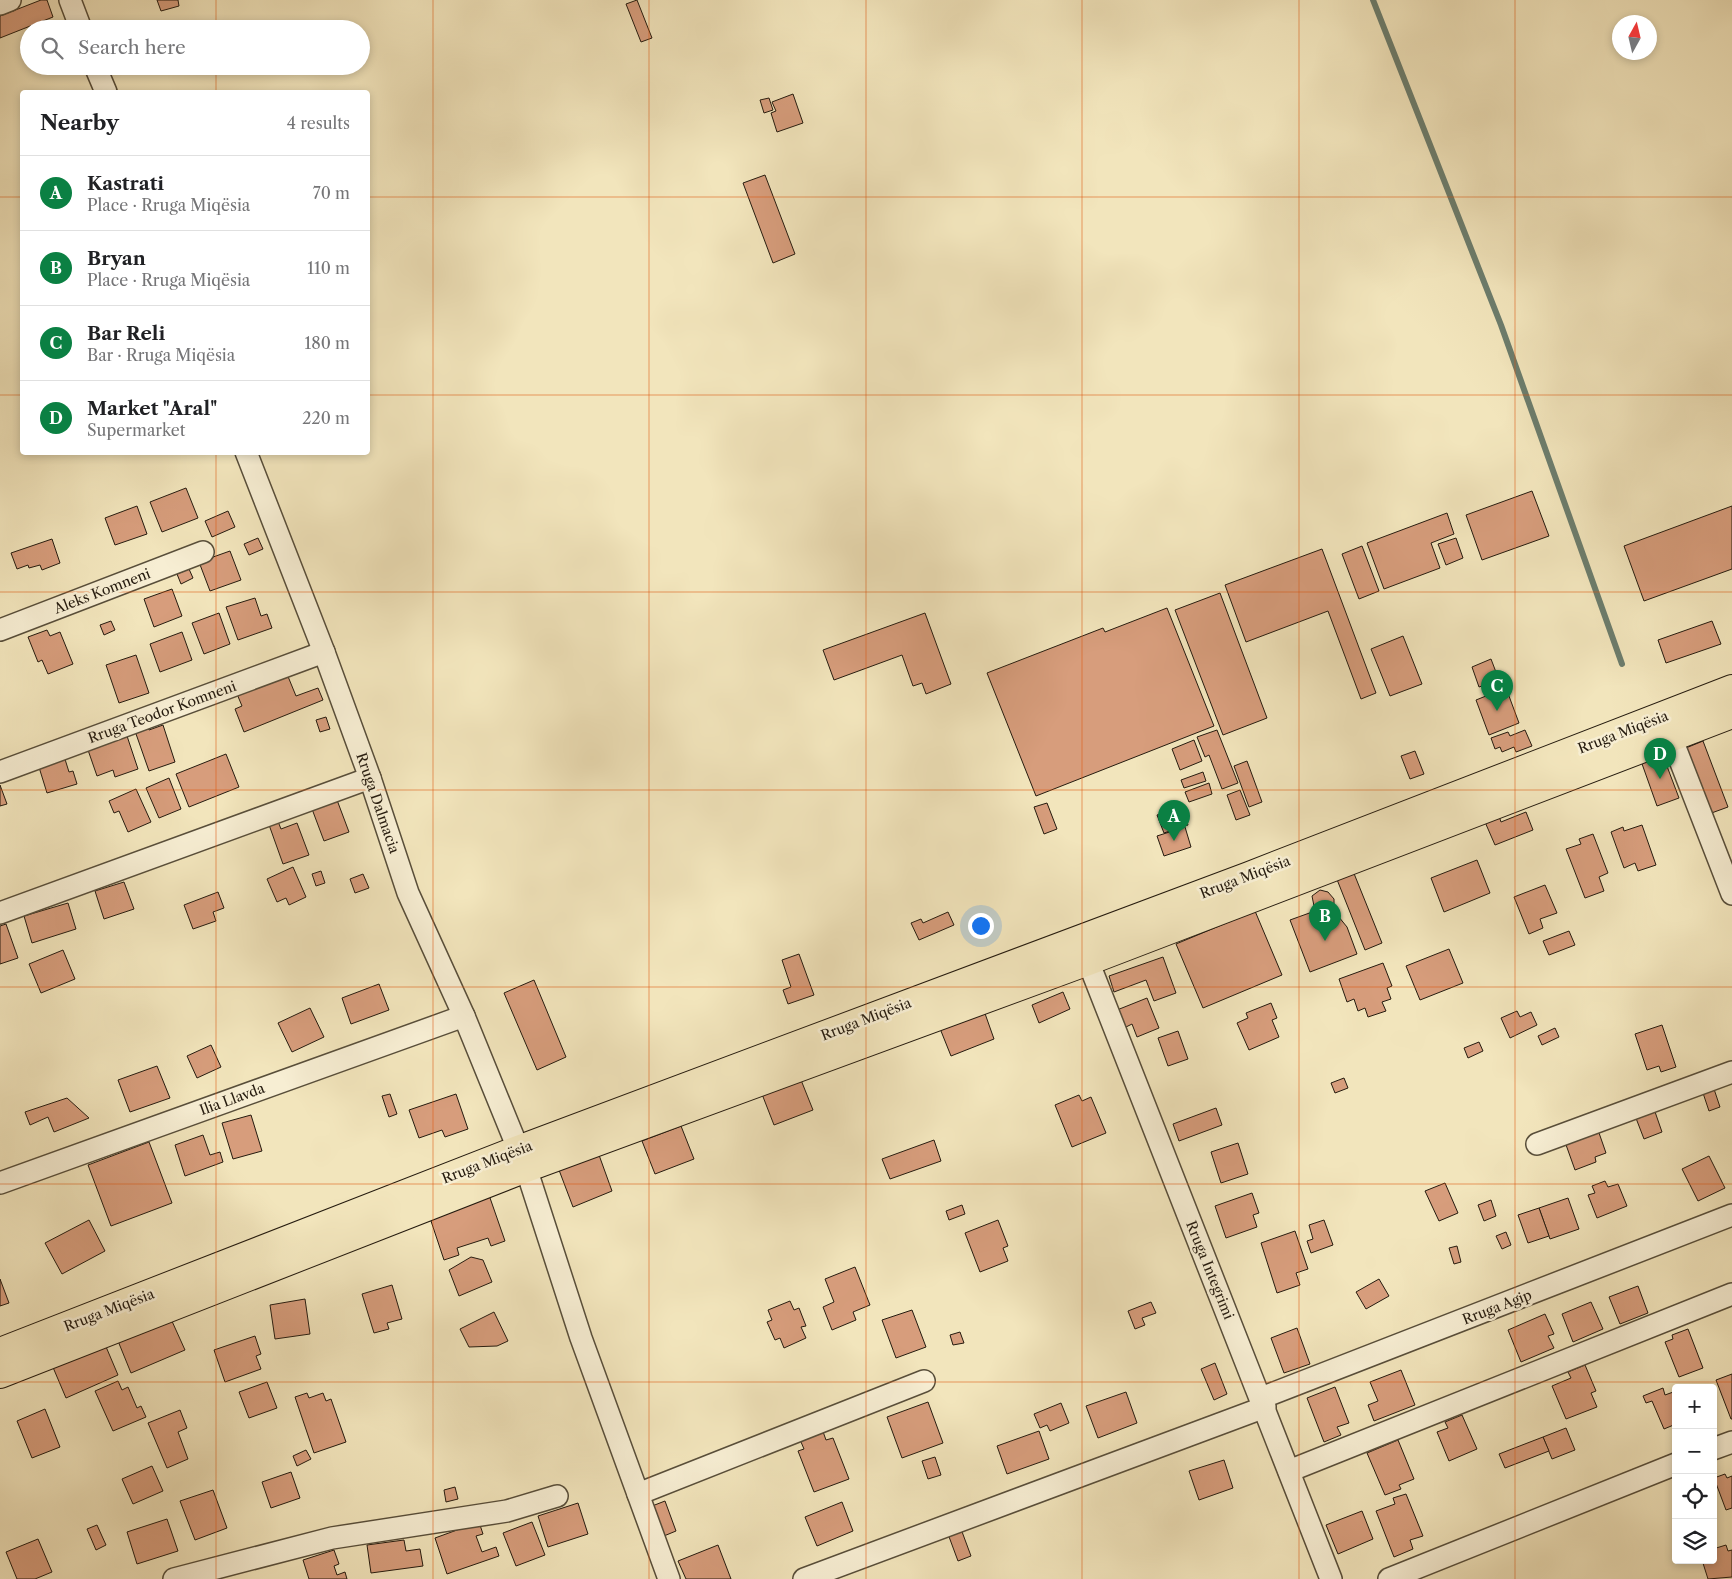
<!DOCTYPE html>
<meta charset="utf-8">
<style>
:root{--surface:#fff;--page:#f6f6f6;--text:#202124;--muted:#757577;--line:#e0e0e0;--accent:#0b8043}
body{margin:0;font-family:"Libre Caslon Text",serif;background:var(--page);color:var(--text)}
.controls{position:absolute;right:15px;bottom:15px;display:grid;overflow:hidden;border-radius:5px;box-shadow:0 2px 8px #0003}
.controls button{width:45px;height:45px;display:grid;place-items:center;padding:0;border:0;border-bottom:1px solid var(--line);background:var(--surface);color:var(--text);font:25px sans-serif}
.compass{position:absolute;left:1612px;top:15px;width:45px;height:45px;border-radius:50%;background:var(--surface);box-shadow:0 2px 8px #0003;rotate:8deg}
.you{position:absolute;left:980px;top:925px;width:18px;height:18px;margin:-12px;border:4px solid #fff;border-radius:50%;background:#1a73e8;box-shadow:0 0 0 8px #1a73e833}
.badge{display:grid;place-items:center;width:32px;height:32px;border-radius:50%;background:var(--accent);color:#fff;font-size:16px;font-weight:700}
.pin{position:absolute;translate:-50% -41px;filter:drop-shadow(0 1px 2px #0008)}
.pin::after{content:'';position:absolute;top:26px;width:18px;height:15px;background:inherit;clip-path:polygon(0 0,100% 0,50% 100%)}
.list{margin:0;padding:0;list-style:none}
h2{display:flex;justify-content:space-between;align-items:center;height:65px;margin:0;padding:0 20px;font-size:21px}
h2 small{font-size:16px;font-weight:400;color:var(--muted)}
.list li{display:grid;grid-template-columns:32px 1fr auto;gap:15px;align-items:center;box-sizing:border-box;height:75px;padding:0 20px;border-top:1px solid var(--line)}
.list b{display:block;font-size:19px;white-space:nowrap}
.list p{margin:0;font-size:16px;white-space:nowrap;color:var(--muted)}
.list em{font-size:16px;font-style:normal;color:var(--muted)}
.icon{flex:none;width:28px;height:28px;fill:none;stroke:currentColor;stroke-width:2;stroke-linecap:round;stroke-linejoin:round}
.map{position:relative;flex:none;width:1732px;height:1579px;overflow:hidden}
.search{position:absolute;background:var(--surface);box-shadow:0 2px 8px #0003;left:20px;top:20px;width:350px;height:55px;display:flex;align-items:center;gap:12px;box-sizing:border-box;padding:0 18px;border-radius:28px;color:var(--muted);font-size:19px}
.panel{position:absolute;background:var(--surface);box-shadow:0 2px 8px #0003;left:20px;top:90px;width:350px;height:365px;border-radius:5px}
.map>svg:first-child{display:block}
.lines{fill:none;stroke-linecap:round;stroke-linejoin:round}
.stream{stroke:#6c7d6d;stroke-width:6}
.building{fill:#d79d7c;stroke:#251b0f}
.minor-casing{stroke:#584e3a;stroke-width:24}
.primary-casing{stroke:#251b0f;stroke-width:30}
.minor{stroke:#f7eed3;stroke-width:21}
.primary{stroke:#f2e5bc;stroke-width:28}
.grid{fill:none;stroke:#de560c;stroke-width:1;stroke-opacity:0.55}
.labels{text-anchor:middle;stroke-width:5;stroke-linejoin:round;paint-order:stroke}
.street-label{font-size:14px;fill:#251b0f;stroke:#f7eed3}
</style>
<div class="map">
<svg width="1732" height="1579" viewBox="0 0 1732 1579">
<rect width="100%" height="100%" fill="#f2e5bc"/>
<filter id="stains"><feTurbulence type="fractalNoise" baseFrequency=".004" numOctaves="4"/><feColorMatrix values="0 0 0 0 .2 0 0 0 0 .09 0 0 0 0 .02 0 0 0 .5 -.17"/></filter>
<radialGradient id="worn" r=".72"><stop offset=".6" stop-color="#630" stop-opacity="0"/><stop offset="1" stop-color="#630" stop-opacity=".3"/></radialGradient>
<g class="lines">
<!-- stream -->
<polyline class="stream" points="1373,0 1501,325 1622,664"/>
</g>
<!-- building -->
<g class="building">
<polygon points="41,0 47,0 53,17 0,38 0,16"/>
<polygon points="157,0 178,0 179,6 161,11"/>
<polygon points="637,0 652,38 641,42 626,4"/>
<polygon points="793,94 803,123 777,132 771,113 776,111 772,102"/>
<polygon points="769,98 773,110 764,113 760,100"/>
<polygon points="765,175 795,254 773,263 743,183"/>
<polygon points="186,488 198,518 162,532 150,502"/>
<polygon points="1532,491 1549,536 1482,560 1466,515"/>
<polygon points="137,506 147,534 115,545 105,518"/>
<polygon points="1732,506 1732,569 1644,601 1624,546"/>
<polygon points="228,511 235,527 212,537 205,521"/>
<polygon points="1447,513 1454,534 1431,543 1440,568 1384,589 1367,543"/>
<polygon points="258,538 263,549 249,555 244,544"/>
<polygon points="1456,538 1463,558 1446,565 1438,544"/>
<polygon points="52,539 60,563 42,570 40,565 29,568 28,565 17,569 11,553"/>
<polygon points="1362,546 1379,591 1359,599 1342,554"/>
<polygon points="1322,549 1376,693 1361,699 1328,611 1246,642 1225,585"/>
<polygon points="230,551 241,580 210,591 199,562"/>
<polygon points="189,569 193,578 181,584 177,574"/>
<polygon points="172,589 182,616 154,627 144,599"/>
<polygon points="1220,593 1267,718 1223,735 1175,610"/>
<polygon points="255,598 261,616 267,614 272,628 238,640 226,607"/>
<polygon points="1167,608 1214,726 1036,796 987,673 1103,628 1105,632"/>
<polygon points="219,613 230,644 204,654 192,623"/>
<polygon points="925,613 951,684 926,694 922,683 913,686 902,655 834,680 823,650"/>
<polygon points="111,621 115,630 104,635 100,625"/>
<polygon points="1712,621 1721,644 1666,663 1658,640"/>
<polygon points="47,630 50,636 60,632 73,664 48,674 42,660 38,662 28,637"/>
<polygon points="182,632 192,660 160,672 150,644"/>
<polygon points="1403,636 1422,684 1390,696 1371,649"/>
<polygon points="136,655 149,693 119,703 106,665"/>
<polygon points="1491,659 1499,680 1479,687 1472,667"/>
<polygon points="287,674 296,696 318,688 323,700 244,732 235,709 242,706 237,694"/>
<polygon points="1506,688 1519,723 1489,735 1476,700"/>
<polygon points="326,717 330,729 320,732 316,720"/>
<polygon points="163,725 175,762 149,771 135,731 147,726 149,730"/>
<polygon points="1217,730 1238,783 1222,789 1209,755 1205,757 1197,737"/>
<polygon points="1525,730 1532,746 1516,752 1514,747 1502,752 1500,747 1495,749 1491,738 1508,732 1510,736"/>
<polygon points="127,736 138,769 115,777 113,770 97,776 88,750"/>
<polygon points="1194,740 1202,761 1180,770 1172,749"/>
<polygon points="1703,741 1728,807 1706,815 1681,750"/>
<polygon points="1415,751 1424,774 1410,779 1401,756"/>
<polygon points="1662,753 1679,798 1657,806 1641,761"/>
<polygon points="226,754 239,787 189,807 176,774"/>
<polygon points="64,756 69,772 73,771 77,784 47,793 38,764"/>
<polygon points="1247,761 1262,802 1249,807 1234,766"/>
<polygon points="1203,772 1206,781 1184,788 1181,780"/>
<polygon points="169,778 181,809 159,818 146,788"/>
<polygon points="1209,783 1212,794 1189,802 1185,792"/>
<polygon points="0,785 7,804 0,806"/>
<polygon points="136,789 151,822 128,832 119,811 114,813 109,801"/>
<polygon points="1240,790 1250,815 1236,820 1227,795"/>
<polygon points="337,800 349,832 324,841 312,809"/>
<polygon points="1047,803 1057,829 1044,834 1034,807"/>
<polygon points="1182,806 1188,825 1164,833 1157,815"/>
<polygon points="1526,812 1533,830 1495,845 1485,822 1499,816 1501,822"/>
<polygon points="277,819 281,829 297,823 309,855 283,864 268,822"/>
<polygon points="1642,825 1656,865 1638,871 1635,863 1624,868 1611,832 1623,827 1624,831"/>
<polygon points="1185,827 1191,847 1164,856 1157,836"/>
<polygon points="1593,834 1608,873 1599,877 1604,891 1585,898 1566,849 1581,844 1579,839"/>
<polygon points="1477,860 1490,893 1444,912 1431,878"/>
<polygon points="293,867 306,897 289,905 286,898 277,902 267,879"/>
<polygon points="321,871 325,883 316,886 312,874"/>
<polygon points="1353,871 1382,943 1365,950 1336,877"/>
<polygon points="363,874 369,888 355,893 350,879"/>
<polygon points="124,882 134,909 104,919 95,891"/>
<polygon points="1545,885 1557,913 1540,919 1543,928 1529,934 1514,897"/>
<polygon points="1320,890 1328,892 1334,899 1334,911 1347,927 1357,954 1310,972 1290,920 1315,911 1312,896"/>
<polygon points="218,892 224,908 213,912 216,921 193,929 184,905"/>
<polygon points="68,903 76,929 32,943 24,916"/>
<polygon points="1255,911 1282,975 1203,1008 1176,944"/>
<polygon points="948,912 954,925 919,940 911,923 921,919 923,923"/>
<polygon points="6,924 18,958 0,964 0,926"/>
<polygon points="1569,931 1575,945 1549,955 1543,941"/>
<polygon points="1449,949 1463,983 1420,1000 1406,966"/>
<polygon points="63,950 75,979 41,993 29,964"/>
<polygon points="799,954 814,995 788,1004 783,990 791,987 782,960"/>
<polygon points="1163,957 1176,993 1154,1001 1146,980 1114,992 1109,976"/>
<polygon points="1383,963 1392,986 1387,988 1391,999 1382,1002 1386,1011 1368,1017 1365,1008 1358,1011 1354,999 1347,1002 1339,979"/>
<polygon points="534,980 566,1057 537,1070 504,993"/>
<polygon points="379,984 389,1010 351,1024 342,998"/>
<polygon points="1063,992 1070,1009 1039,1023 1032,1005"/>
<polygon points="1147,998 1159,1028 1137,1037 1132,1024 1124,1028 1117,1010"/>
<polygon points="1271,1003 1277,1018 1272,1020 1279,1037 1249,1050 1237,1023 1248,1018 1246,1013"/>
<polygon points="982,1005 994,1039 951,1056 937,1021"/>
<polygon points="310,1008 324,1037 292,1052 278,1023"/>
<polygon points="1517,1011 1520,1017 1531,1012 1537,1025 1510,1038 1501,1018"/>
<polygon points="1662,1025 1676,1067 1661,1072 1659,1066 1647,1070 1635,1034"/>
<polygon points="1555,1028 1559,1037 1542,1045 1538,1036"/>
<polygon points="1178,1031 1188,1059 1168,1066 1158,1038"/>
<polygon points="1479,1042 1483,1051 1468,1058 1464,1048"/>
<polygon points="211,1045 221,1067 197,1078 187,1056"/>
<polygon points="157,1066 170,1098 130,1112 118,1080"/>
<polygon points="799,1075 813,1110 774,1125 760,1089"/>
<polygon points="1344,1078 1348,1088 1335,1093 1331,1083"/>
<polygon points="1714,1089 1720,1107 1709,1111 1703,1093"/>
<polygon points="390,1094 397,1114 389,1117 382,1096"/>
<polygon points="456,1094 468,1129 445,1137 442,1130 419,1138 409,1110"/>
<polygon points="1079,1095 1082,1101 1091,1097 1106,1133 1072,1147 1055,1105"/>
<polygon points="67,1098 89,1118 54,1132 48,1117 30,1125 25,1112"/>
<polygon points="1653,1106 1662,1132 1644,1139 1634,1113"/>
<polygon points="1216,1108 1222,1125 1179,1141 1173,1124"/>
<polygon points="251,1115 262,1151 233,1159 222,1123"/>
<polygon points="681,1126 694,1159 655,1174 642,1141"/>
<polygon points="1598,1130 1606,1153 1595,1157 1596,1162 1575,1170 1565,1142"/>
<polygon points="203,1135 210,1155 220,1152 223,1162 185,1176 175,1145"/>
<polygon points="934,1140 941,1161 890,1179 882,1159"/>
<polygon points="149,1142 172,1203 111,1226 88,1165"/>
<polygon points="1238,1143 1248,1174 1221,1183 1211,1152"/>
<polygon points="599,1155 612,1191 573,1207 559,1170"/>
<polygon points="1709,1156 1725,1188 1698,1201 1682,1169"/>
<polygon points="1605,1181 1608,1187 1618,1184 1627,1206 1597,1218 1588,1195 1595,1193 1592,1186"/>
<polygon points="1445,1183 1458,1213 1439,1221 1425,1191"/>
<polygon points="1252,1193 1259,1213 1253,1215 1257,1227 1226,1238 1215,1206"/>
<polygon points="489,1195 505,1241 491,1246 488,1238 457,1248 459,1255 444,1260 429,1215"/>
<polygon points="1568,1198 1579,1229 1550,1239 1539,1208"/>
<polygon points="1491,1200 1496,1216 1484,1221 1478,1205"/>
<polygon points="962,1205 965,1214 949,1220 946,1211"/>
<polygon points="1539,1208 1549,1236 1528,1243 1518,1215"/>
<polygon points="89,1220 105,1251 62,1274 45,1243"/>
<polygon points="998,1220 1008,1246 1003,1248 1008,1261 980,1272 965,1233"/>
<polygon points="1324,1220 1333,1245 1311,1253 1307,1241 1313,1239 1309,1225"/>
<polygon points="1295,1231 1308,1269 1296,1273 1300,1285 1277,1293 1261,1243"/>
<polygon points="1506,1232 1511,1245 1502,1249 1496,1236"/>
<polygon points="1457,1246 1461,1262 1454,1264 1449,1248"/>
<polygon points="471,1257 483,1260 492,1282 459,1296 449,1270"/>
<polygon points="855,1267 870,1305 853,1312 856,1320 832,1330 823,1307 834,1302 825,1279"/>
<polygon points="0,1279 9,1303 0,1306"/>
<polygon points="1379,1279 1389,1296 1366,1309 1356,1292"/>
<polygon points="392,1285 402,1319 387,1323 389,1329 374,1333 362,1294"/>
<polygon points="1638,1286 1648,1313 1620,1324 1609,1297"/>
<polygon points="305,1299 310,1334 275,1339 270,1305"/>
<polygon points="790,1301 794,1310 799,1308 806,1326 801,1327 806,1338 784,1348 780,1338 775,1340 767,1322 772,1320 768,1310"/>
<polygon points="1151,1302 1156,1313 1142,1318 1145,1325 1135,1329 1128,1311"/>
<polygon points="1591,1302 1603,1329 1573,1342 1562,1314"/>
<polygon points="912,1310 926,1347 896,1358 882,1320"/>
<polygon points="494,1312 508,1341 497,1346 469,1347 460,1329"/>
<polygon points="1545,1314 1554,1334 1548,1336 1554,1348 1521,1362 1508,1330"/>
<polygon points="171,1319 185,1350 131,1373 118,1341"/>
<polygon points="1297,1328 1310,1364 1284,1373 1271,1338"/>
<polygon points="1688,1329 1703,1368 1679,1377 1665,1342 1673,1339 1672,1335"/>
<polygon points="960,1332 964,1343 953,1345 950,1335"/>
<polygon points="255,1336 261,1354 256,1356 261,1369 225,1382 214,1350"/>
<polygon points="104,1342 118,1375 66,1398 52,1365"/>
<polygon points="1215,1363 1227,1394 1214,1400 1201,1369"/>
<polygon points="1585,1365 1596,1391 1591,1393 1597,1407 1566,1419 1552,1386 1571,1378 1568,1372"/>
<polygon points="1401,1370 1415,1405 1374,1421 1368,1405 1378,1401 1370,1382"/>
<polygon points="1732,1374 1732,1419 1731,1419 1716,1380"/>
<polygon points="118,1381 122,1390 128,1387 137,1408 141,1406 146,1417 113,1431 95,1391"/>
<polygon points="267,1382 277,1408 249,1418 239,1392"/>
<polygon points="1335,1387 1349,1423 1337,1427 1341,1435 1324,1442 1307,1398"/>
<polygon points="1663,1388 1665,1395 1676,1391 1676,1424 1664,1429 1652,1401 1646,1403 1643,1396"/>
<polygon points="1126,1392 1137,1423 1098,1438 1086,1406"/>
<polygon points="307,1393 309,1398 323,1393 326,1401 331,1399 346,1442 314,1453 295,1397"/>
<polygon points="928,1402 943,1443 902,1458 887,1417"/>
<polygon points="1061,1403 1069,1423 1050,1431 1047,1425 1040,1428 1034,1414"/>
<polygon points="45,1409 60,1447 32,1458 17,1421"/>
<polygon points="180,1410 187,1428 178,1432 188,1459 167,1468 148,1423"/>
<polygon points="1462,1415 1477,1449 1449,1461 1437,1432 1448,1428 1445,1422"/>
<polygon points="821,1426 826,1440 833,1438 849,1479 814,1492 798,1451 804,1449 798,1435"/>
<polygon points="1566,1428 1575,1450 1552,1459 1543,1437"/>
<polygon points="1039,1431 1049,1459 1007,1474 997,1446"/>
<polygon points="1543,1437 1549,1451 1505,1468 1499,1454"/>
<polygon points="1398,1440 1414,1479 1399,1485 1401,1489 1385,1495 1367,1453"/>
<polygon points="306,1450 311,1459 297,1466 293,1456"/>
<polygon points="935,1457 941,1475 928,1479 922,1461"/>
<polygon points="1224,1460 1233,1488 1199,1500 1189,1471"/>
<polygon points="152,1466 163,1491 133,1504 122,1479"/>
<polygon points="291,1472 300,1498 271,1508 262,1482"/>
<polygon points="1725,1474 1727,1478 1732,1476 1732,1508 1726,1510 1714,1478"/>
<polygon points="455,1487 458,1499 446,1502 444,1490"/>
<polygon points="213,1490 227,1528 195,1540 180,1501"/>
<polygon points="1406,1494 1423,1536 1410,1540 1413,1549 1394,1557 1376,1511 1395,1504 1393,1498"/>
<polygon points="665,1501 676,1531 659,1538 647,1508"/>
<polygon points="842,1502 853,1531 817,1546 805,1517"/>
<polygon points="578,1503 588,1534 548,1547 538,1516"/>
<polygon points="1362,1511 1373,1539 1338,1554 1326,1525"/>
<polygon points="167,1519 178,1551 137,1564 127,1532"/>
<polygon points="479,1522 483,1534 476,1536 482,1552 496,1547 499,1556 447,1574 435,1538"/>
<polygon points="532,1522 545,1555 516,1566 503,1533"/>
<polygon points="97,1525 106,1545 96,1550 87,1529"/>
<polygon points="961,1529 971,1556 958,1561 948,1534"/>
<polygon points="38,1539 52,1572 35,1579 17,1579 6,1552"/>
<polygon points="404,1540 406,1551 420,1549 423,1566 371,1573 367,1545"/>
<polygon points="718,1545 731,1579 686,1579 678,1561"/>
<polygon points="1726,1545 1728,1551 1732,1550 1732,1577 1708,1579 1702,1560 1713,1560 1713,1549"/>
<polygon points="334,1550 339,1564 334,1566 337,1575 345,1572 347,1579 309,1579 303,1560"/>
</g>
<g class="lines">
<defs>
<g id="minor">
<polyline points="70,0 81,29"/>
<polyline points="0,4 10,0"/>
<polyline points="95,66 106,92"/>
<polyline points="246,452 324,652 370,778 408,893 464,1016 526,1168 581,1338 669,1579"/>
<polyline points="0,630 203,552"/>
<polyline points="1671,737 1732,894"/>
<polyline points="0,772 324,652"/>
<polyline points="0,913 370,778"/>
<polyline points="1088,961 1331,1579"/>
<polyline points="1537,1144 1732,1072"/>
<polyline points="0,1183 464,1016"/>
<polyline points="1261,1398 1732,1215"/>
<polyline points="1713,1449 1732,1442"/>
<polyline points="1289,1471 1732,1294"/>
<polyline points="638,1494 924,1381"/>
<polyline points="174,1579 332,1538 507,1511 557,1496"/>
<polyline points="804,1579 1265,1407"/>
<polyline points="1389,1579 1676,1464"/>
</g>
<g id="primary">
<polyline points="0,1352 518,1150 1249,876 1732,689"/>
<polyline points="0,1374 526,1168 1088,961 1732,714"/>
</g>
</defs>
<!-- minor casing -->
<use href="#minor" class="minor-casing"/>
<!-- primary casing -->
<use href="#primary" class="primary-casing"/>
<!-- minor -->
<use href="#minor" class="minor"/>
<!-- primary -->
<use href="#primary" class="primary"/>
</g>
<!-- grid -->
<path class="grid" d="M216,0v29M433,0v1579M649,0v1579M866,0v1579M1082,0v1579M1299,0v1579M1515,0v1579M216,66v26M0,197h22M368,197h1364M0,395h22M368,395h1364M216,452v1127M0,592h1732M0,790h1732M0,987h1732M0,1184h1732M0,1382h1732"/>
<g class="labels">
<!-- street labels -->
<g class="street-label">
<text transform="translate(102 591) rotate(-21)" y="5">Aleks Komneni</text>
<text transform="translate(162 712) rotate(-20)" y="5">Rruga Teodor Komneni</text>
<text transform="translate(1623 732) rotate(-21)" y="5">Rruga Miqësia</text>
<text transform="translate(378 803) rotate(71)" y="5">Rruga Dalmacia</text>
<text transform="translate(1245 877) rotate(-21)" y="5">Rruga Miqësia</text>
<text transform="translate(866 1019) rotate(-21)" y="5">Rruga Miqësia</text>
<text transform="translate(232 1099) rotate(-20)" y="5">Ilia Llavda</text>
<text transform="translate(487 1162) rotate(-21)" y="5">Rruga Miqësia</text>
<text transform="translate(1210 1270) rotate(68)" y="5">Rruga Integrimi</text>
<text transform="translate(1497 1307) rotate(-21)" y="5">Rruga Agip</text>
<text transform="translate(109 1310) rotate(-21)" y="5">Rruga Miqësia</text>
</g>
</g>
<rect width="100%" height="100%" filter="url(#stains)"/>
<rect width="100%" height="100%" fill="url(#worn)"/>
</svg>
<div class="controls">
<button>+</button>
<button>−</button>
<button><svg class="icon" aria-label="locate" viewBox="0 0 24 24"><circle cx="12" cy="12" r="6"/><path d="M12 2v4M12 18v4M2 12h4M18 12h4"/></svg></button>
<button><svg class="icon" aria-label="layers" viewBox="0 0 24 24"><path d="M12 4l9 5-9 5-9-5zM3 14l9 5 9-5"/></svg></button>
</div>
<svg class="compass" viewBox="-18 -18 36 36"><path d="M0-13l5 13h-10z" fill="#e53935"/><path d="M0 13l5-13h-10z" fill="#757577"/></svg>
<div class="you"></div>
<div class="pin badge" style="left:1174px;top:841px">A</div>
<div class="pin badge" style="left:1325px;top:941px">B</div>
<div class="pin badge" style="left:1497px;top:711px">C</div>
<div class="pin badge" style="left:1660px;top:779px">D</div>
<div class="search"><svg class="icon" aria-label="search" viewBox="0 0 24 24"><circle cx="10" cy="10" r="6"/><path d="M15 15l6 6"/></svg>Search here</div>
<section class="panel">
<h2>Nearby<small>4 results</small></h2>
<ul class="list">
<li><span class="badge">A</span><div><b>Kastrati</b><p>Place · Rruga Miqësia</p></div><em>70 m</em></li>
<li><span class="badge">B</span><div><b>Bryan</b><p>Place · Rruga Miqësia</p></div><em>110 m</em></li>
<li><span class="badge">C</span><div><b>Bar Reli</b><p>Bar · Rruga Miqësia</p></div><em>180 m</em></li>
<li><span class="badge">D</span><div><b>Market &quot;Aral&quot;</b><p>Supermarket</p></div><em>220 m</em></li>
</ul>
</section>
</div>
